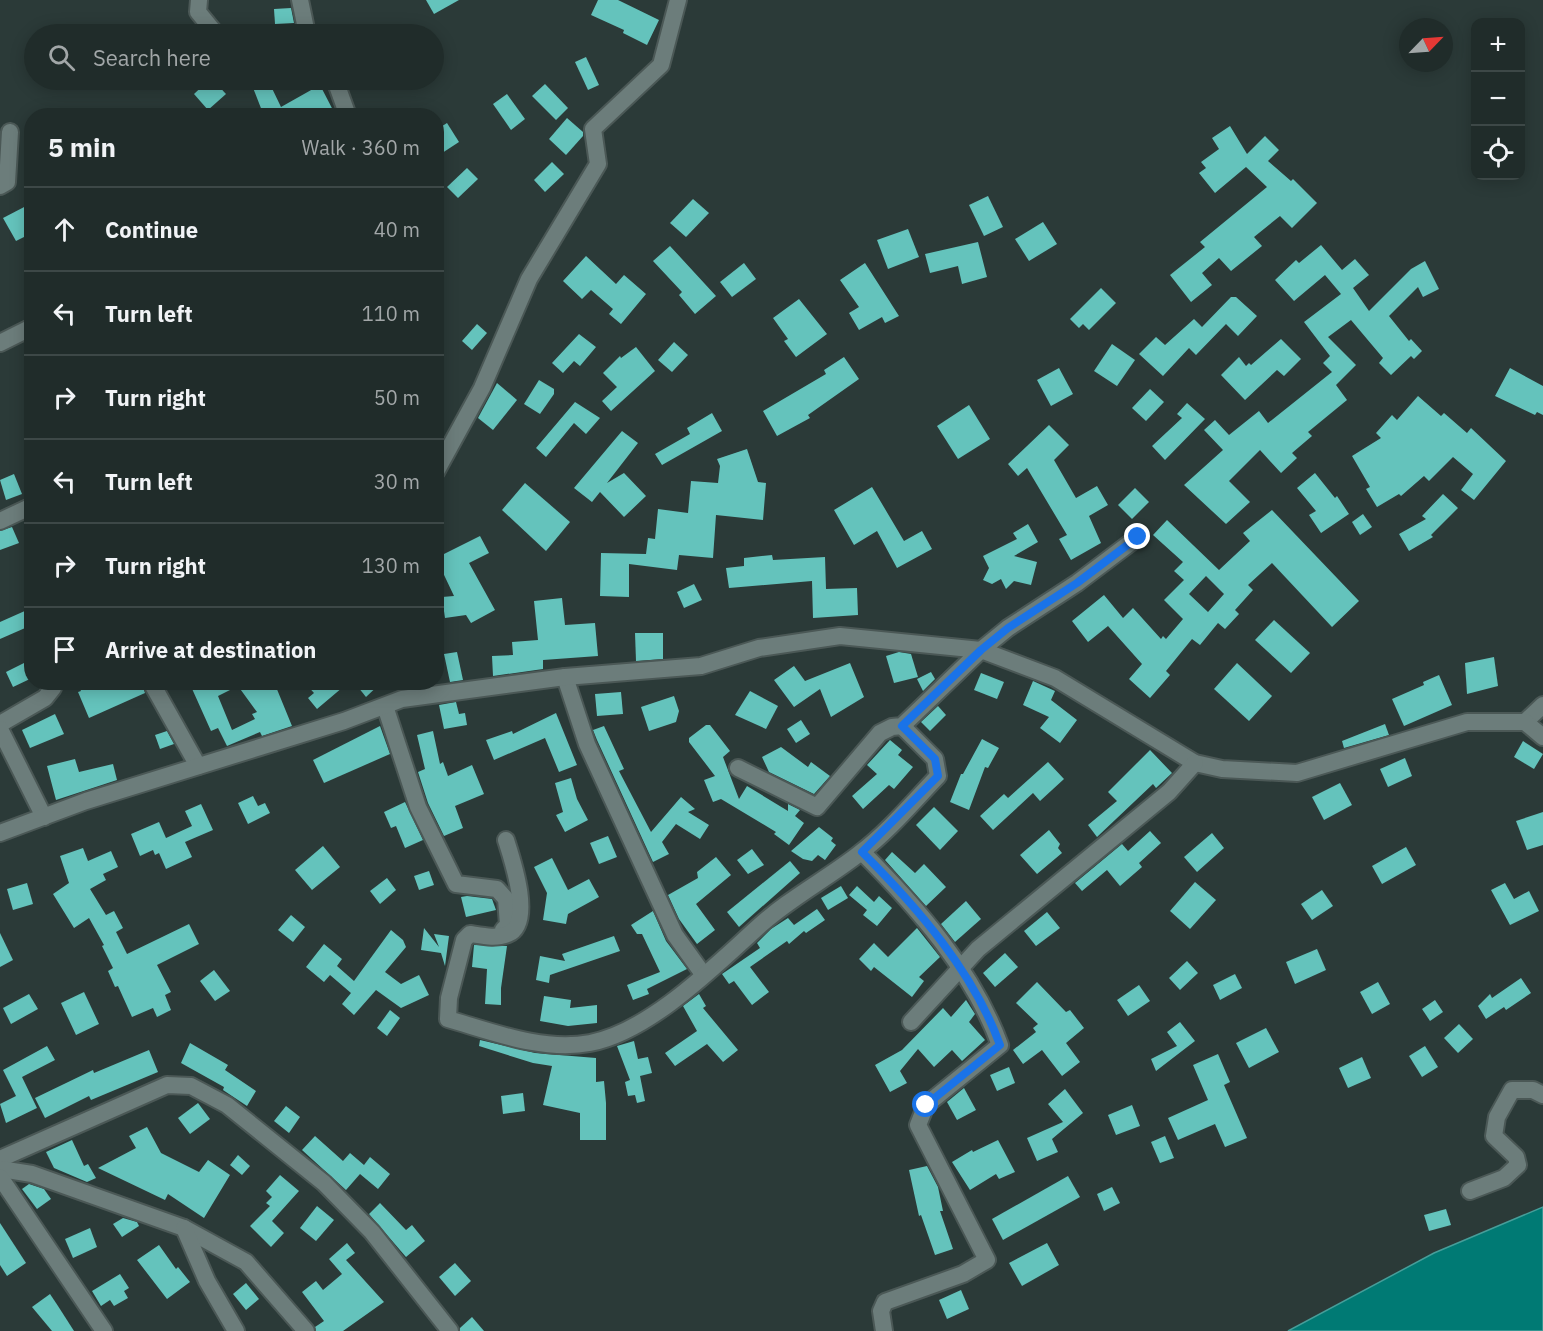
<!DOCTYPE html>
<meta charset="utf-8">
<style>
:root{--surface:#202c2a;--page:#283432;--text:#f1f3f6;--muted:#a2a7a8;--line:#3d4847}
body{margin:0;font-family:"IBM Plex Sans",sans-serif;background:var(--page);color:var(--text)}
.controls{position:absolute;right:18px;top:18px;display:grid;overflow:hidden;border-radius:12px;box-shadow:0 3px 15px #0003}
.controls button{width:54px;height:54px;display:grid;place-items:center;padding:0;border:0;border-bottom:2px solid var(--line);background:var(--surface);color:var(--text);font:30px sans-serif}
.compass{position:absolute;left:1399px;top:18px;width:54px;height:54px;border-radius:50%;background:var(--surface);box-shadow:0 3px 15px #0003;rotate:65deg}
.stop{position:absolute;width:18px;height:18px;margin:-14px;border:4px solid #1a73e8;border-radius:50%;background:#fff}
.stop.end{background:#1a73e8;border-color:#fff;box-shadow:0 2px 6px #0008}
.list{margin:0;padding:0;list-style:none}
h2{display:flex;justify-content:space-between;align-items:center;height:78px;margin:0;padding:0 24px;font-size:26px}
h2 small{font-size:20px;font-weight:400;color:var(--muted)}
.list li{display:grid;grid-template-columns:39px 1fr auto;gap:18px;align-items:center;box-sizing:border-box;height:84px;padding:0 24px;border-top:2px solid var(--line)}
.list b{display:block;font-size:22px;white-space:nowrap}
.list em{font-size:20px;font-style:normal;color:var(--muted)}
.icon{flex:none;width:33px;height:33px;fill:none;stroke:currentColor;stroke-width:2;stroke-linecap:round;stroke-linejoin:round}
.map{position:relative;flex:none;width:1543px;height:1331px;overflow:hidden}
.search{position:absolute;background:var(--surface);box-shadow:0 3px 15px #0003;left:24px;top:24px;width:420px;height:66px;display:flex;align-items:center;gap:15px;box-sizing:border-box;padding:0 21px;border-radius:33px;color:var(--muted);font-size:22px}
.panel{position:absolute;background:var(--surface);box-shadow:0 3px 15px #0003;left:24px;top:108px;width:420px;height:582px;border-radius:24px}
.map>svg:first-child{display:block}
.water{fill:#007a74;stroke:#469e9a;stroke-width:1.5}
.building{fill:#64c3bc;fill-rule:evenodd}
.lines{fill:none;stroke-linecap:round;stroke-linejoin:round}
.minor-casing{stroke:#4b5856;stroke-width:20}
.minor{stroke:#6c7d7b;stroke-width:16}
.route{stroke:#1a73e8;stroke-width:8}
</style>
<div class="map">
<svg width="1543" height="1331" viewBox="0 0 1543 1331">
<rect width="100%" height="100%" fill="#2b3a38"/>
<!-- water -->
<polygon class="water" points="1543,1207 1543,1331 1288,1331 1434,1253"/>
<!-- building -->
<g class="building">
<polygon points="426,0 459,0 434,14"/>
<polygon points="598,0 618,0 659,20 647,45 623,33 624,30 591,15"/>
<polygon points="291,8 294,23 275,24 274,9"/>
<polygon points="586,57 599,85 588,90 575,62"/>
<polygon points="209,80 213,80 226,94 208,110 194,94"/>
<polygon points="250,80 268,80 281,107 320,85 336,116 264,116"/>
<polygon points="545,84 568,108 556,120 532,96"/>
<polygon points="507,94 525,119 511,130 493,104"/>
<polygon points="567,118 583,132 583,136 566,155 549,139"/>
<polygon points="447,123 459,142 436,157 436,130"/>
<polygon points="1230,126 1247,154 1265,136 1279,150 1268,161 1291,181 1293,179 1317,203 1292,228 1280,216 1254,237 1262,246 1231,271 1219,258 1202,273 1212,285 1191,302 1170,275 1205,247 1200,242 1267,187 1246,167 1215,193 1199,173 1206,168 1201,162 1219,149 1212,138"/>
<polygon points="552,162 564,174 545,192 534,180"/>
<polygon points="467,168 478,179 458,198 447,187"/>
<polygon points="988,196 1003,227 984,236 969,205"/>
<polygon points="693,199 709,213 686,237 670,223"/>
<polygon points="28,205 32,212 32,233 16,241 3,218"/>
<polygon points="1043,222 1057,244 1029,261 1015,239"/>
<polygon points="908,229 919,257 888,269 877,240"/>
<polygon points="978,242 987,277 962,284 958,266 930,273 925,254"/>
<polygon points="1321,245 1342,270 1355,259 1369,275 1353,288 1369,311 1411,269 1425,261 1439,289 1423,297 1418,287 1389,316 1409,341 1411,339 1422,351 1414,359 1411,356 1391,375 1379,363 1383,358 1351,320 1328,337 1356,365 1336,385 1347,400 1308,432 1312,436 1292,453 1297,458 1281,473 1260,450 1229,481 1250,502 1226,524 1184,485 1223,450 1204,430 1215,420 1229,435 1259,411 1268,423 1332,372 1323,363 1330,356 1304,322 1341,294 1325,275 1294,301 1275,280 1296,260 1299,263"/>
<polygon points="670,246 716,296 695,314 679,295 682,292 653,261"/>
<polygon points="586,256 616,284 624,275 646,294 621,324 609,314 613,309 591,290 582,299 563,281"/>
<polygon points="744,263 756,279 732,297 720,282"/>
<polygon points="865,263 899,316 885,323 882,317 859,330 849,313 859,307 840,280"/>
<polygon points="1101,288 1116,303 1089,330 1083,324 1079,328 1070,319"/>
<polygon points="1231,297 1236,297 1257,316 1238,336 1226,324 1196,355 1189,348 1163,376 1139,354 1156,337 1165,345 1194,319 1202,327"/>
<polygon points="799,299 827,334 796,357 784,341 788,339 773,318"/>
<polygon points="477,324 487,333 472,350 462,341"/>
<polygon points="579,334 596,347 580,366 574,361 563,373 552,363"/>
<polygon points="1281,339 1301,359 1284,376 1277,370 1245,400 1221,375 1239,357 1246,366 1249,363 1251,365"/>
<polygon points="674,342 688,355 672,372 658,360"/>
<polygon points="1112,344 1135,360 1117,386 1094,371"/>
<polygon points="636,347 655,371 611,411 602,401 617,387 603,373 620,356 621,358"/>
<polygon points="844,357 859,379 808,415 810,418 777,436 763,411 826,374 824,370"/>
<polygon points="1059,368 1073,394 1051,406 1037,380"/>
<polygon points="1510,368 1543,386 1543,415 1537,412 1535,415 1495,396"/>
<polygon points="539,380 554,389 554,394 540,414 524,404"/>
<polygon points="497,383 517,400 493,430 478,418"/>
<polygon points="1150,389 1164,402 1146,421 1132,408"/>
<polygon points="1418,396 1441,416 1444,413 1467,433 1471,428 1506,461 1474,500 1461,490 1473,474 1453,457 1429,481 1424,476 1401,496 1399,494 1377,507 1366,489 1370,487 1352,456 1381,438 1376,433 1392,415 1397,420"/>
<polygon points="575,402 600,418 586,434 574,423 546,457 536,448"/>
<polygon points="1187,403 1205,419 1165,460 1152,446 1182,418 1177,414"/>
<polygon points="969,405 990,439 958,459 937,426"/>
<polygon points="712,413 722,431 662,465 655,454 690,434 687,428"/>
<polygon points="1049,425 1069,445 1054,460 1076,498 1097,486 1108,505 1089,516 1101,543 1071,560 1059,539 1067,535 1027,468 1018,476 1008,464"/>
<polygon points="622,431 638,443 607,483 624,473 646,496 624,517 600,492 592,502 574,488"/>
<polygon points="747,449 758,482 766,483 763,520 716,515 713,558 679,555 677,570 629,564 629,597 600,596 601,553 646,554 648,538 655,539 658,509 688,513 691,481 718,483 720,466 717,459"/>
<polygon points="1315,473 1335,498 1337,496 1349,514 1321,533 1309,515 1316,511 1297,488"/>
<polygon points="14,474 22,494 6,500 0,480"/>
<polygon points="525,483 570,522 546,551 502,510"/>
<polygon points="872,487 904,541 922,531 932,549 897,568 877,531 854,545 834,510"/>
<polygon points="1135,488 1149,502 1132,519 1118,505"/>
<polygon points="1443,494 1458,508 1431,535 1433,537 1409,551 1399,534 1426,519 1422,516"/>
<path d="M1272,510l87,91 -27,26 -60,-64 -24,22 5,5 -18,20 4,4 -14,15 -7,-6 -18,22 -8,-6 -26,32 4,4 -20,23 -21,-19 13,-15 -34,-38 -20,16 -16,-21 32,-26 19,23 10,-10 28,31 2,-3 3,3 17,-20 -19,-19 20,-20 -10,-9 9,-9 -30,-27 14,-15 52,50 31,-29 -7,-8zM1206,576l18,18 -16,18 -19,-18z"/>
<polygon points="1363,514 1372,527 1360,535 1352,522"/>
<polygon points="1028,524 1038,542 1014,556 1037,562 1031,585 1014,581 1006,589 1001,579 992,584 983,580 989,568 983,556 1017,539 1013,533"/>
<polygon points="12,527 19,543 0,550 0,531"/>
<polygon points="480,536 489,553 469,563 495,610 471,623 466,615 445,618 442,597 454,596 436,558"/>
<polygon points="772,555 773,560 825,557 826,589 857,588 858,615 813,618 812,581 729,588 726,568 744,566 744,558"/>
<polygon points="694,584 702,600 684,608 677,592"/>
<polygon points="562,598 565,625 595,623 598,656 543,660 543,669 493,676 492,656 513,655 512,642 538,640 534,601"/>
<polygon points="27,610 32,625 0,639 0,622"/>
<polygon points="1274,620 1310,653 1291,673 1255,640"/>
<polygon points="635,633 663,633 663,659 636,661"/>
<polygon points="457,652 463,680 450,682 444,654"/>
<polygon points="899,652 911,654 918,677 894,683 886,656"/>
<polygon points="1494,657 1498,686 1467,694 1465,663"/>
<polygon points="32,659 32,678 13,687 6,672"/>
<polygon points="850,663 864,697 831,717 820,689 794,707 774,680 794,666 805,681"/>
<polygon points="1237,663 1272,696 1249,721 1214,689"/>
<polygon points="931,672 935,679 923,691 917,679"/>
<polygon points="981,673 1004,682 997,699 974,690"/>
<polygon points="1439,675 1452,705 1404,726 1392,699 1424,685 1423,682"/>
<polygon points="1033,681 1055,691 1051,700 1077,720 1060,743 1040,728 1049,717 1023,705"/>
<polygon points="77,682 141,682 145,693 89,718 78,692 81,691"/>
<path d="M189,682h85l18,44 -30,10 -2,-4 -33,14 -9,-18 -7,3zM238,686l19,26 -5,2 3,5 -23,11 -14,-34z"/>
<polygon points="304,682 349,682 317,709 308,698 314,693"/>
<polygon points="354,682 382,682 366,697"/>
<polygon points="750,691 778,706 766,729 735,715"/>
<polygon points="621,692 623,714 597,716 595,694"/>
<polygon points="674,696 679,711 676,722 649,731 641,707"/>
<polygon points="456,702 459,714 465,713 467,725 444,729 439,705"/>
<polygon points="938,706 946,715 930,731 921,722"/>
<polygon points="556,713 577,765 559,772 545,738 494,760 486,740 512,731 513,734"/>
<polygon points="55,714 64,734 30,748 22,730"/>
<polygon points="801,720 810,734 796,743 787,729"/>
<polygon points="1385,724 1389,735 1344,748 1342,741"/>
<polygon points="706,725 710,725 730,751 723,757 739,799 747,786 788,811 788,804 800,810 795,816 804,823 789,845 774,834 776,832 721,799 713,802 704,780 715,776 689,742 689,738"/>
<polygon points="380,726 390,754 324,783 313,760"/>
<polygon points="604,726 624,769 619,771 651,832 681,797 695,809 688,812 709,825 700,839 676,824 662,842 669,854 653,862 597,740 593,730"/>
<polygon points="167,731 174,744 160,749 155,735"/>
<polygon points="433,731 440,764 443,762 448,776 472,765 484,794 455,806 463,828 444,836 428,803 418,772 425,769 417,735"/>
<polygon points="982,739 999,748 988,768 985,767 969,810 950,802 961,774 963,774"/>
<polygon points="890,740 902,750 898,755 913,767 894,789 889,785 863,809 852,796 877,774 867,765"/>
<polygon points="1523,741 1543,754 1534,769 1514,757"/>
<polygon points="781,747 808,767 811,762 830,776 814,794 769,772 762,757"/>
<polygon points="1150,750 1172,773 1156,788 1153,784 1097,837 1088,825 1117,801 1108,792"/>
<polygon points="1405,758 1412,776 1388,787 1380,769"/>
<polygon points="75,759 79,772 113,764 117,780 56,800 47,766"/>
<polygon points="1048,762 1064,779 1040,801 1033,793 993,830 980,816 1004,794 1008,798"/>
<polygon points="571,778 577,799 588,820 565,832 556,815 563,812 555,783"/>
<polygon points="1340,783 1352,805 1324,820 1312,797"/>
<polygon points="253,796 258,806 265,803 270,813 248,824 238,803"/>
<polygon points="405,802 423,840 405,848 396,826 391,828 384,812"/>
<polygon points="201,804 213,830 185,842 192,857 166,869 159,853 155,855 153,850 140,856 131,834 159,822 166,838 192,826 185,811"/>
<polygon points="934,807 958,831 940,850 916,825"/>
<polygon points="1543,812 1543,845 1527,850 1516,821"/>
<polygon points="819,827 833,838 831,841 836,845 825,860 818,855 812,861 803,859 791,851"/>
<polygon points="1049,830 1060,844 1058,848 1062,853 1037,874 1020,855"/>
<polygon points="1150,831 1161,843 1139,863 1142,867 1120,886 1107,870 1082,891 1075,883 1122,844 1128,851"/>
<polygon points="1212,833 1224,848 1197,872 1184,857"/>
<polygon points="608,836 617,857 599,864 590,843"/>
<polygon points="323,846 340,867 312,890 295,870"/>
<polygon points="1406,847 1416,865 1382,884 1372,866"/>
<polygon points="83,848 88,861 111,851 118,867 103,874 106,880 90,889 106,915 114,911 123,928 116,932 127,954 189,924 199,944 157,965 171,992 165,995 171,1010 157,1017 153,1008 132,1017 118,986 115,987 108,971 113,968 102,946 104,945 89,918 74,928 53,894 69,883 60,856"/>
<polygon points="752,849 764,865 748,874 737,860"/>
<polygon points="892,852 915,873 924,864 946,887 926,906 885,860"/>
<polygon points="716,857 731,875 696,904 715,930 697,944 679,919 668,895 698,878 697,872"/>
<polygon points="552,858 568,890 589,879 599,897 568,914 566,924 543,920 547,893 534,867"/>
<polygon points="790,861 800,873 739,927 727,912"/>
<polygon points="429,871 434,885 419,890 414,876"/>
<polygon points="387,878 396,890 380,904 370,891"/>
<polygon points="1195,882 1216,900 1190,929 1170,911"/>
<polygon points="27,883 33,904 13,910 7,889"/>
<polygon points="1505,883 1514,899 1529,891 1539,911 1510,925 1491,890"/>
<polygon points="841,886 848,898 828,910 821,898"/>
<polygon points="857,886 874,902 879,896 892,908 877,926 863,915 867,910 849,895"/>
<polygon points="1322,890 1333,906 1312,920 1301,904"/>
<polygon points="467,896 492,899 496,910 466,917 461,897"/>
<polygon points="966,901 981,919 955,942 941,924"/>
<polygon points="817,909 825,920 806,933 804,931 789,944 787,941 750,967 769,992 752,1005 734,981 729,984 722,974 760,948 757,943 771,929 788,918 794,925"/>
<polygon points="653,911 666,941 687,969 647,989 649,994 633,1000 627,985 660,972 642,934 637,934 631,925"/>
<polygon points="1047,912 1060,928 1036,946 1024,931"/>
<polygon points="291,915 305,927 293,942 278,930"/>
<polygon points="424,928 439,947 434,934 449,936 445,966 441,953 421,950"/>
<polygon points="917,928 940,957 919,977 924,981 912,997 874,967 871,971 859,959 874,943 888,957"/>
<polygon points="391,930 403,940 406,947 385,972 401,984 419,975 429,995 401,1008 376,990 354,1015 342,1004 351,993 330,975 324,982 306,967 324,944 342,959 337,966 354,981"/>
<polygon points="0,933 13,960 0,967"/>
<polygon points="614,936 620,951 550,975 549,983 536,980 540,956 565,961 562,954"/>
<polygon points="474,945 507,946 501,988 501,1005 485,1004 487,969 472,967"/>
<polygon points="1317,949 1326,970 1295,984 1286,962"/>
<polygon points="1005,953 1018,967 995,987 983,973"/>
<polygon points="1187,961 1198,973 1180,990 1169,978"/>
<polygon points="214,970 230,991 215,1001 200,981"/>
<polygon points="1235,974 1242,988 1220,1000 1213,985"/>
<polygon points="1521,978 1531,993 1506,1010 1504,1007 1486,1019 1478,1006 1490,994 1492,998"/>
<polygon points="1037,982 1066,1012 1070,1010 1084,1028 1066,1043 1080,1062 1062,1076 1042,1050 1023,1064 1013,1050 1036,1032 1033,1028 1038,1024 1016,1003"/>
<polygon points="1378,982 1390,1004 1372,1014 1360,992"/>
<polygon points="1139,985 1150,1001 1128,1016 1117,1000"/>
<polygon points="84,992 99,1024 76,1035 61,1003"/>
<polygon points="29,994 38,1009 11,1024 3,1008"/>
<polygon points="699,994 706,1006 703,1008 738,1050 723,1062 707,1044 675,1066 665,1053 697,1031 683,1006"/>
<polygon points="544,996 571,1000 570,1008 597,1005 597,1023 568,1026 540,1021"/>
<polygon points="966,1000 975,1014 969,1022 985,1040 962,1061 952,1050 934,1067 918,1049 900,1071 907,1083 890,1092 875,1065 902,1050 943,1008 951,1017"/>
<polygon points="1435,1000 1443,1012 1430,1021 1422,1009"/>
<polygon points="390,1010 400,1018 387,1036 377,1028"/>
<polygon points="1180,1022 1195,1041 1156,1071 1151,1059 1177,1046 1167,1032"/>
<polygon points="1459,1024 1473,1039 1458,1053 1444,1038"/>
<polygon points="1266,1028 1279,1052 1249,1068 1236,1043"/>
<polygon points="480,1040 535,1053 596,1058 596,1082 604,1081 606,1103 606,1140 580,1140 580,1113 543,1105 552,1066 533,1063 479,1046"/>
<polygon points="634,1041 638,1059 648,1057 652,1073 640,1076 645,1101 637,1103 635,1095 628,1096 625,1082 630,1080 617,1046"/>
<polygon points="190,1043 228,1065 225,1070 256,1091 247,1106 223,1090 224,1087 181,1063"/>
<polygon points="47,1046 55,1060 22,1077 37,1108 6,1123 0,1104 16,1096 3,1070"/>
<polygon points="1425,1046 1438,1067 1422,1077 1409,1056"/>
<polygon points="149,1050 158,1072 91,1100 89,1096 45,1118 35,1098 93,1070 94,1073"/>
<polygon points="1218,1054 1230,1082 1224,1085 1247,1138 1225,1147 1215,1124 1178,1140 1168,1118 1208,1100 1193,1065"/>
<polygon points="1362,1057 1371,1078 1348,1088 1339,1068"/>
<polygon points="1009,1067 1015,1083 997,1091 990,1075"/>
<polygon points="964,1088 976,1110 957,1120 947,1102"/>
<polygon points="1065,1089 1083,1113 1052,1139 1058,1152 1037,1161 1027,1138 1063,1122 1048,1104"/>
<polygon points="523,1093 525,1111 503,1114 501,1096"/>
<polygon points="198,1103 210,1119 190,1134 178,1118"/>
<polygon points="1132,1105 1140,1126 1116,1135 1108,1115"/>
<polygon points="286,1106 300,1117 289,1133 274,1121"/>
<polygon points="147,1127 161,1153 199,1172 208,1160 230,1175 204,1218 168,1194 165,1200 98,1168 136,1148 129,1136"/>
<polygon points="315,1136 343,1161 350,1153 364,1165 370,1157 390,1174 378,1189 360,1174 346,1190 302,1150"/>
<polygon points="1165,1136 1174,1158 1160,1163 1151,1142"/>
<polygon points="72,1140 84,1166 88,1164 96,1178 87,1182 54,1168 46,1152"/>
<polygon points="998,1140 1015,1172 999,1179 996,1174 970,1190 952,1162 972,1150 973,1152"/>
<polygon points="238,1155 250,1166 242,1175 230,1165"/>
<polygon points="927,1166 938,1187 943,1211 940,1211 953,1249 935,1255 921,1215 919,1216 909,1170"/>
<polygon points="280,1175 299,1191 272,1221 284,1233 271,1247 250,1226 270,1206 266,1203 272,1197 266,1191"/>
<polygon points="1068,1176 1080,1197 1003,1240 992,1219"/>
<polygon points="29,1184 44,1189 51,1199 37,1209 22,1189"/>
<polygon points="1112,1187 1120,1203 1104,1211 1097,1194"/>
<polygon points="380,1203 406,1230 412,1225 425,1241 406,1257 369,1214"/>
<polygon points="317,1206 334,1220 316,1241 300,1228"/>
<polygon points="1446,1209 1451,1225 1429,1231 1424,1215"/>
<polygon points="123,1218 137,1222 139,1226 122,1237 113,1224"/>
<polygon points="0,1223 26,1263 7,1276 0,1265"/>
<polygon points="90,1228 97,1247 73,1258 65,1239"/>
<polygon points="347,1243 355,1253 346,1260 384,1302 343,1331 316,1331 315,1327 324,1321 302,1292 316,1281 323,1290 342,1274 329,1259"/>
<polygon points="1047,1243 1059,1265 1022,1286 1009,1263"/>
<polygon points="159,1245 176,1269 178,1267 190,1282 167,1299 137,1260"/>
<polygon points="455,1263 471,1281 455,1296 439,1277"/>
<polygon points="120,1274 129,1288 124,1291 128,1298 114,1306 110,1300 101,1306 92,1291"/>
<polygon points="246,1283 259,1299 246,1310 233,1294"/>
<polygon points="961,1290 969,1309 947,1319 939,1300"/>
<polygon points="50,1294 58,1306 74,1331 52,1331 32,1307"/>
<polygon points="472,1317 484,1331 460,1331 460,1328"/>
</g>
<g class="lines">
<defs>
<g id="minor">
<polyline points="199,0 198,12 216,34"/>
<polyline points="300,0 307,34"/>
<polyline points="335,80 348,116"/>
<polyline points="0,186 7,182 10,132"/>
<polyline points="0,343 32,327"/>
<polyline points="436,472 482,388 529,279 598,164 593,129 661,65 678,0"/>
<polyline points="0,521 32,506"/>
<polyline points="565,677 587,744 675,935 703,974"/>
<polyline points="151,682 198,766"/>
<polyline points="385,706 418,807 456,884 497,889 506,899 508,925 503,930"/>
<polyline points="1525,722 1543,705"/>
<polyline points="0,724 45,698 53,688 52,682"/>
<polyline points="0,729 44,817"/>
<polyline points="738,768 817,807 880,733 892,727 902,726 981,650 1008,628 1077,583 1138,537"/>
<polyline points="0,833 86,801 344,721 402,699 565,677 701,666 759,648 840,636 981,650 1055,678 1195,763 1222,769 1297,773 1467,722 1525,722 1543,737"/>
<path d="M506,840c6,19 28,83 2,94 -12,5 -25,2 -38,0l-6,6 -15,58 -1,21c45,13 95,33 142,24 59,-11 124,-76 167,-115 31,-29 70,-49 103,-75 28,-21 53,-51 78,-77l-3,-17 -33,-33"/>
<path d="M862,852c55,55 111,119 138,193l-74,60 -8,20 69,135 -24,14 -78,28 -4,9 3,20"/>
<polyline points="911,1022 978,949 1169,792 1195,763"/>
<polyline points="0,1159 167,1085 191,1086 227,1105 324,1183 372,1232 450,1331"/>
<polyline points="0,1169 32,1174 184,1228 246,1262 306,1331"/>
<polyline points="0,1177 104,1331"/>
<polyline points="1470,1191 1504,1178 1518,1165 1516,1157 1494,1136 1497,1117 1512,1090 1533,1090 1543,1095"/>
<polyline points="184,1228 207,1281 236,1331"/>
</g>
</defs>
<!-- minor casing -->
<use href="#minor" class="minor-casing"/>
<!-- minor -->
<use href="#minor" class="minor"/>
</g>
<g class="lines">
<!-- route -->
<path class="route" d="M926,1105l74,-60c-27,-74 -83,-138 -138,-193l76,-76 -3,-17 -33,-33 79,-76 27,-22 69,-45 61,-46"/>
</g>
</svg>
<div class="controls">
<button>+</button>
<button>−</button>
<button><svg class="icon" aria-label="locate" viewBox="0 0 24 24"><circle cx="12" cy="12" r="6"/><path d="M12 2v4M12 18v4M2 12h4M18 12h4"/></svg></button>
</div>
<svg class="compass" viewBox="-18 -18 36 36"><path d="M0-13l5 13h-10z" fill="#e53935"/><path d="M0 13l5-13h-10z" fill="#a2a7a8"/></svg>
<div class="stop" style="left:926px;top:1105px"></div>
<div class="stop end" style="left:1138px;top:537px"></div>
<div class="search"><svg class="icon" aria-label="search" viewBox="0 0 24 24"><circle cx="10" cy="10" r="6"/><path d="M15 15l6 6"/></svg>Search here</div>
<section class="panel">
<h2>5 min<small>Walk · 360 m</small></h2>
<ul class="list">
<li><svg class="icon" aria-label="ahead" viewBox="0 0 24 24"><path d="M12 20V5M6 11l6-6 6 6"/></svg><div><b>Continue</b></div><em>40 m</em></li>
<li><svg class="icon" aria-label="left" viewBox="0 0 24 24"><path d="M17 20v-9H6M10 6l-5 5 5 5"/></svg><div><b>Turn left</b></div><em>110 m</em></li>
<li><svg class="icon" aria-label="right" viewBox="0 0 24 24"><path d="M7 20v-9h11M14 6l5 5-5 5"/></svg><div><b>Turn right</b></div><em>50 m</em></li>
<li><svg class="icon" aria-label="left" viewBox="0 0 24 24"><path d="M17 20v-9H6M10 6l-5 5 5 5"/></svg><div><b>Turn left</b></div><em>30 m</em></li>
<li><svg class="icon" aria-label="right" viewBox="0 0 24 24"><path d="M7 20v-9h11M14 6l5 5-5 5"/></svg><div><b>Turn right</b></div><em>130 m</em></li>
<li><svg class="icon" aria-label="arrive" viewBox="0 0 24 24"><path d="M6 21V4h12l-3 4 3 4H6"/></svg><div><b>Arrive at destination</b></div></li>
</ul>
</section>
</div>
